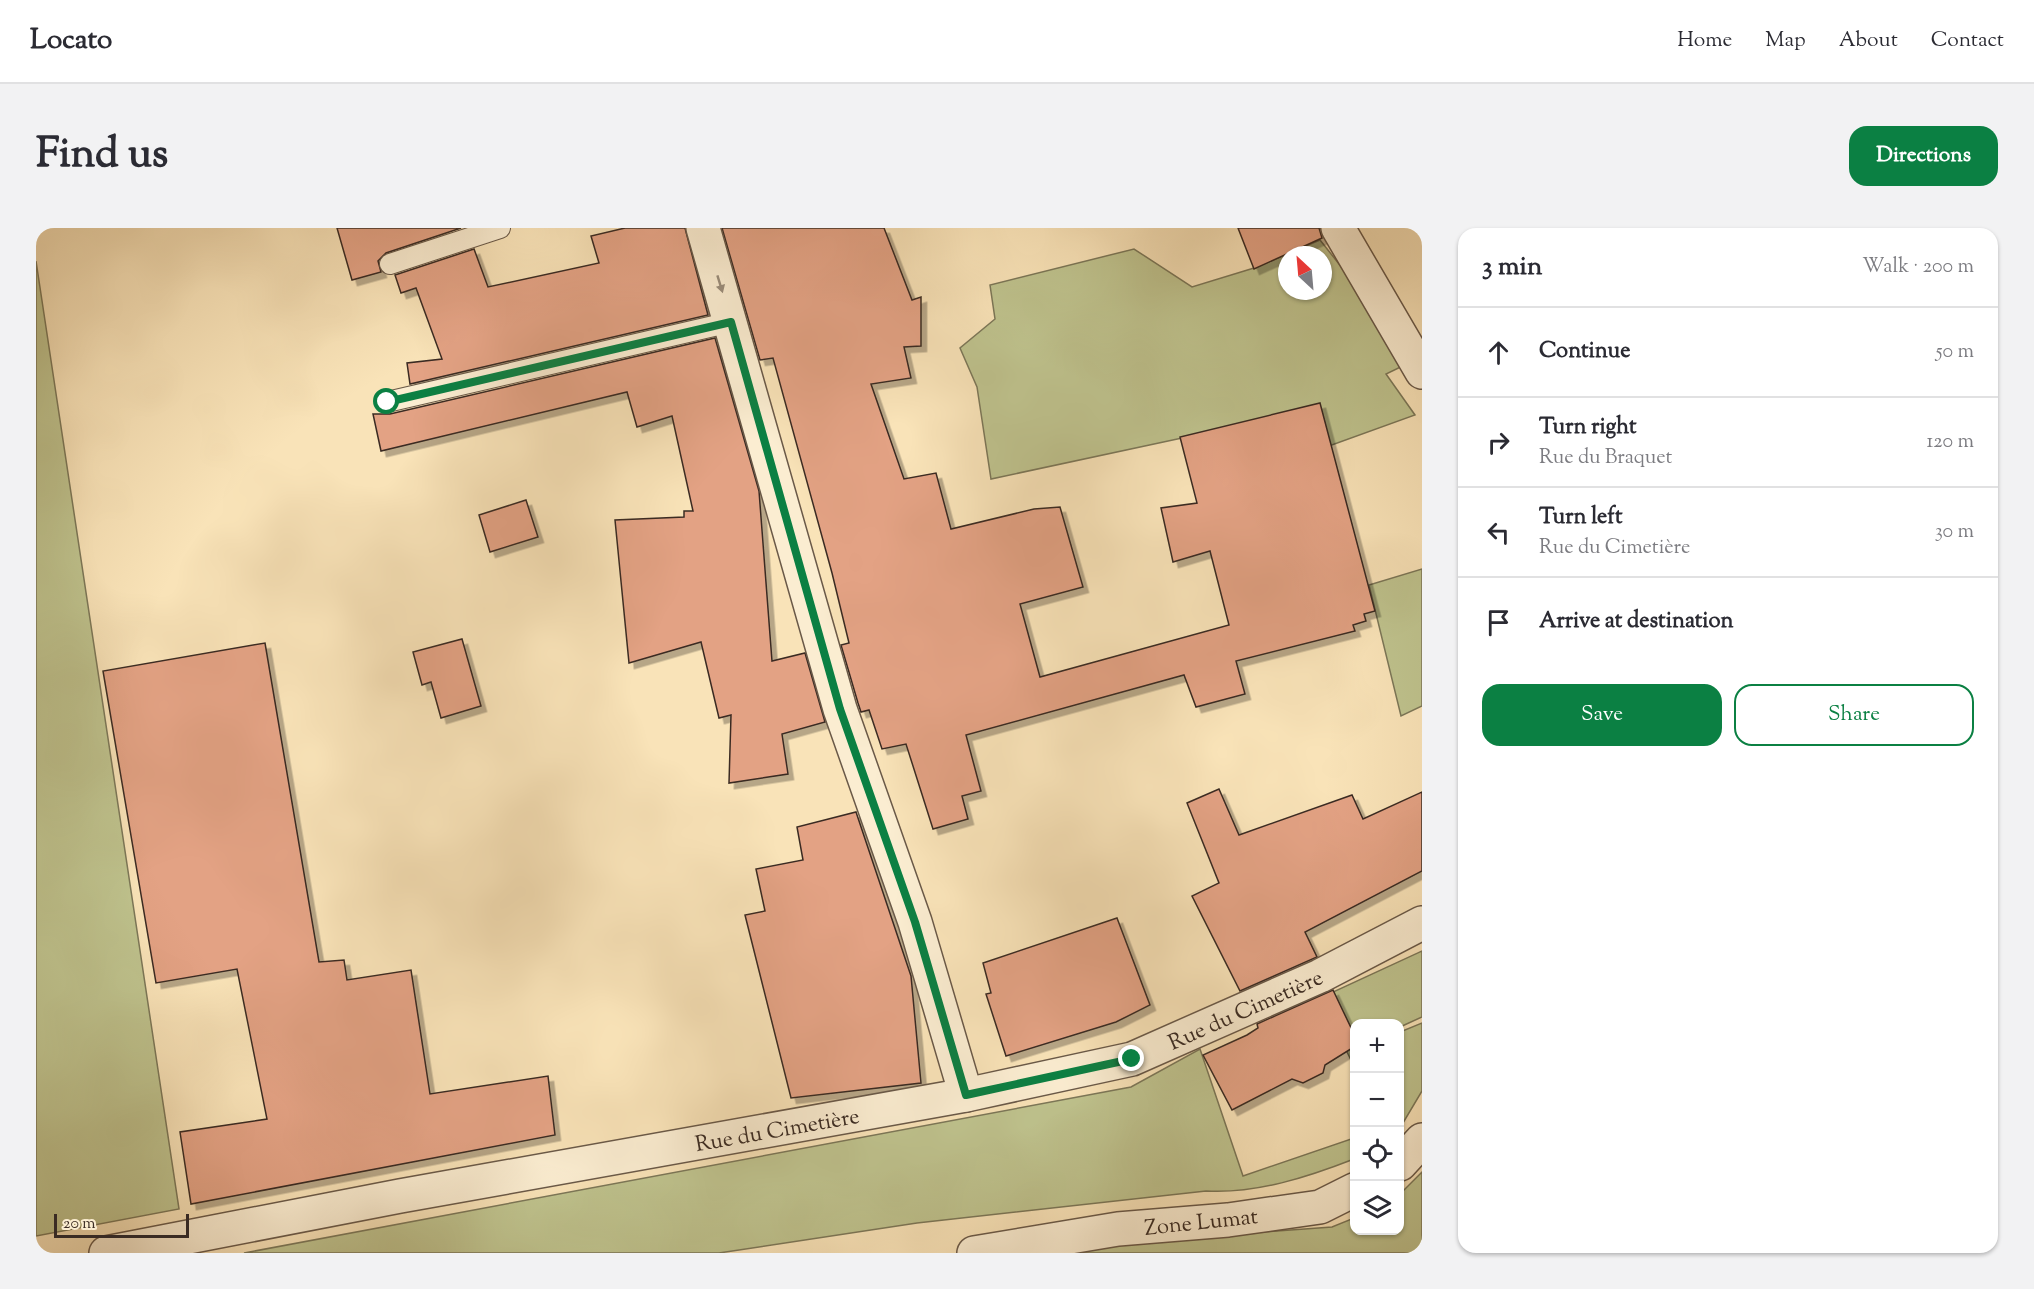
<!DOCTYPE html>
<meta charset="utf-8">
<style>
:root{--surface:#fff;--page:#f2f2f3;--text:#2b2b33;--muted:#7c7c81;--line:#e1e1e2;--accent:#0b8043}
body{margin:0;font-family:"Sorts Mill Goudy",serif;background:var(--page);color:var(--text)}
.controls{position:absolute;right:18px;bottom:18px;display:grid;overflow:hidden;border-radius:12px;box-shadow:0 2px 4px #0004}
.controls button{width:54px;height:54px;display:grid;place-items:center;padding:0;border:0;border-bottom:2px solid var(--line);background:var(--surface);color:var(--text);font:30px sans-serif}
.compass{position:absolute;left:1242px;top:18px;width:54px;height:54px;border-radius:50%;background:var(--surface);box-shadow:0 2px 4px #0004;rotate:334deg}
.scale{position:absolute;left:18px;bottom:15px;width:135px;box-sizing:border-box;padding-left:6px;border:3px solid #3a2b23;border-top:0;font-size:16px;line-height:21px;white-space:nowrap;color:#3a2b23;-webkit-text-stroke:4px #fbedd1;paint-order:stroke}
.stop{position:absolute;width:18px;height:18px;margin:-14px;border:4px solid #0b8043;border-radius:50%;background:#fff}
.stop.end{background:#0b8043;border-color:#fff;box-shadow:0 2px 6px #0008}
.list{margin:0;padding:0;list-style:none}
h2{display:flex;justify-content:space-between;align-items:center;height:78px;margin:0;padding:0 24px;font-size:26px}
h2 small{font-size:20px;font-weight:400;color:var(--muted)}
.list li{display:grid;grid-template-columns:39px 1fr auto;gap:18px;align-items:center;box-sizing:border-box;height:90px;padding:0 24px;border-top:2px solid var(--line)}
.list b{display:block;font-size:22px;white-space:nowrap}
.list p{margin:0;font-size:20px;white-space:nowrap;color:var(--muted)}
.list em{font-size:20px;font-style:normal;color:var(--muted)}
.actions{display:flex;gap:12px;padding:18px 24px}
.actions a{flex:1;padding:14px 0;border:2px solid var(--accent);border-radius:18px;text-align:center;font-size:21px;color:var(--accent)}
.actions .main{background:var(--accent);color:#fff}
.icon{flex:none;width:33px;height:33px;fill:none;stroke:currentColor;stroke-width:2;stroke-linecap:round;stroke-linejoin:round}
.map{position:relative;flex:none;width:1386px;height:1025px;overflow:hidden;border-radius:18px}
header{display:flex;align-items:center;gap:36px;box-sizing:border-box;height:84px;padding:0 30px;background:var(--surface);border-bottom:2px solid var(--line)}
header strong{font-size:28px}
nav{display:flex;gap:33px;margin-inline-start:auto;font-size:21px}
.intro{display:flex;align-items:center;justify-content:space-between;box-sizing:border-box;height:144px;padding:0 36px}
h1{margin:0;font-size:42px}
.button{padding:15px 27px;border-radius:18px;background:var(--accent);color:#fff;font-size:21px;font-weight:700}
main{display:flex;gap:36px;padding:0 36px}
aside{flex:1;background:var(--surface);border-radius:18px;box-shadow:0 2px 4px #0004}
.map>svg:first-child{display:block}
.green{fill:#bfc38e;stroke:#7c7758;stroke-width:1.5;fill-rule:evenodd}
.building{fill:#e3a284;stroke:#3a2b23;stroke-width:1.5;filter:url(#shadow)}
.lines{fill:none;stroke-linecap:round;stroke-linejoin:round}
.service-casing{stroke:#6a5948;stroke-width:22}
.minor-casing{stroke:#6a5948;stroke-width:36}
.service{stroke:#fbedd1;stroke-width:20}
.minor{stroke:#fbedd1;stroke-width:33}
.oneway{fill:#9a8c7a}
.route{stroke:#0b8043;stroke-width:8}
.labels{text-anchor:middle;stroke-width:5;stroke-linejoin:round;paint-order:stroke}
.street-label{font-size:22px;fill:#3a2b23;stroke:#fbedd1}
</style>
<header>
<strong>Locato</strong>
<nav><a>Home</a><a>Map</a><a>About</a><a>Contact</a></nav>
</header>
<div class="intro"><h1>Find us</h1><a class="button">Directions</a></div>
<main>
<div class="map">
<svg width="1386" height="1025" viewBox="0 0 1386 1025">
<defs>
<filter id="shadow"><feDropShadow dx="5.5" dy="5.5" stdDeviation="0" flood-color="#0004"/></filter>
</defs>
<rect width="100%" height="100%" fill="#f9e3b8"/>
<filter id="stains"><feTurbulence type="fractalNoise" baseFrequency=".00333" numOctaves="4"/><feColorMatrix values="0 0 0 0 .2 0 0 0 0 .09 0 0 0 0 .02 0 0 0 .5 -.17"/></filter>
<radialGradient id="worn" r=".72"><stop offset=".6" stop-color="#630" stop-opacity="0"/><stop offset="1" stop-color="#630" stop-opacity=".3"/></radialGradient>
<!-- green -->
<g class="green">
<path d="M1284,12l95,120 -29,14 29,41 -86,31 -147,-8 -191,41 -14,-92 -17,-39 35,-29 -5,-34 144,-36 58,38 62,-19zM1251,27h36v36h-36z"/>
<polygon points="0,33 143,981 0,1008"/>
<polygon points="1386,341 1386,478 1365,488 1333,357"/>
<polygon points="1386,723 1386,789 1364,799 1364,796 1318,796 1318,838 1284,770"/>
<polygon points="1386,795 1386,863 1364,900 1364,804"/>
<path d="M1164,821l43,127 111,-38v21c-46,18 -98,35 -148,32l-289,32 -198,30h-475l887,-166z"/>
<polygon points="1386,944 1386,1025 938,1025 1296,999 1318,990 1318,1002 1364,1002 1364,966"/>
</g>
<!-- building -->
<g class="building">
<polygon points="301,0 425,0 350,25 342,33 345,44 316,52"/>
<polygon points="589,0 649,0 672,87 374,156 371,135 406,131 380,60 365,65 359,47 438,21 452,59 563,35 555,8"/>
<polygon points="686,0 848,0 876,72 885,69 885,118 868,119 875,150 835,156 868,251 900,245 915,301 998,281 1024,279 1047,359 984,376 1004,449 1193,397 1174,323 1137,334 1125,280 1161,275 1144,209 1284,175 1339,383 1328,386 1330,393 1317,397 1319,403 1200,433 1209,466 1160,479 1148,447 930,507 945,563 926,568 932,591 897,601 870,516 846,521 833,482 825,484 822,475 805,417 813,415 796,345 737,130 724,132"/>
<polygon points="1202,0 1283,0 1286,10 1218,41"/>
<polygon points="679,110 723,263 736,433 769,425 789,494 746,506 752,546 693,555 695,487 683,490 665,414 593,435 579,292 648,289 648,283 657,283 636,188 601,199 591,164 345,223 337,186 354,186"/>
<polygon points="490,272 502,309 454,324 443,287"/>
<polygon points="426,411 445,478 405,490 395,454 386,457 377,424"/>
<polygon points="229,415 283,734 308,732 311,752 375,742 394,866 512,848 519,907 155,976 144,904 231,891 201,741 120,755 67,443"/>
<polygon points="1183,561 1203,607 1316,567 1327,591 1386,564 1386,643 1269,704 1281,729 1204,763 1156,668 1183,655 1151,575"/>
<polygon points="820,584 875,748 885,855 755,870 709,687 729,683 720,641 767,632 761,599"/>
<polygon points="1081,690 1114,777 1080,794 970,828 950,766 955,765 947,735"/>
<polygon points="1297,762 1318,806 1318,819 1289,837 1287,845 1267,855 1256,851 1196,882 1167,827 1211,807 1222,800 1221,796"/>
</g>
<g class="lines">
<defs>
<g id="service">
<polyline points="354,36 464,0"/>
<polyline points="351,174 695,94"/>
</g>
<g id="minor">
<polyline points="667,0 804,481 879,694 930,867"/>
<polyline points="1302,0 1386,144"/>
<polyline points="1364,936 1386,912"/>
<polyline points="70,1025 364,968 930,867 1096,831 1284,748 1386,695"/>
<polyline points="938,1025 1082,1001 1192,992 1284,979 1318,962"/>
</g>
</defs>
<!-- service casing -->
<use href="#service" class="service-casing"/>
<!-- minor casing -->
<use href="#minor" class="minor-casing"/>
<!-- service -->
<use href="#service" class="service"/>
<!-- minor -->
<use href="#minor" class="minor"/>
</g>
<!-- one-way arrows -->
<defs><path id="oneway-solid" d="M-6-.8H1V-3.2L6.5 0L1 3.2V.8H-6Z" transform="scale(1.5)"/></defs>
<use class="oneway" href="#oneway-solid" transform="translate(684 56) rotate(73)"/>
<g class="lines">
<!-- route -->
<polyline class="route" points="351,174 695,94 804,481 879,694 930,867 1096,831"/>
</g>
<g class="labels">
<!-- street labels -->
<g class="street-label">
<text transform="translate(1209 781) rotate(-24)" y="8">Rue du Cimetière</text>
<text transform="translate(741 901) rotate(-10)" y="8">Rue du Cimetière</text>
<text transform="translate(1165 993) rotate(-6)" y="8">Zone Lumat</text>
</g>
</g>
<rect width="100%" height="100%" filter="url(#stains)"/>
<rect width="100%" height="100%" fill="url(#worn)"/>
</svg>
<div class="controls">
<button>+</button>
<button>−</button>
<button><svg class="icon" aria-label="locate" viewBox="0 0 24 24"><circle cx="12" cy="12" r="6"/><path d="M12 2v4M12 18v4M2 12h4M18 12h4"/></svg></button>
<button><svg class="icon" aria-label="layers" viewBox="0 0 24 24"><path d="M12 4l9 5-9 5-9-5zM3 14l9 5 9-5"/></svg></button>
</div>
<svg class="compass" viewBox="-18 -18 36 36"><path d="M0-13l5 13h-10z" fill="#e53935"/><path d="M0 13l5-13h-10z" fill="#7c7c81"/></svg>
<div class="scale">20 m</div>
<div class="stop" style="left:351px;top:174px"></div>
<div class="stop end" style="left:1096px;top:831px"></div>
</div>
<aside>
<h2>3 min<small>Walk · 200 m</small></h2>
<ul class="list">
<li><svg class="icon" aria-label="ahead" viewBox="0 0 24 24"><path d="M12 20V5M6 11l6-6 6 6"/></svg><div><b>Continue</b></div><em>50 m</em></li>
<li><svg class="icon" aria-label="right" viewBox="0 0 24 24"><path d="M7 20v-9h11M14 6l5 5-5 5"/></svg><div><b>Turn right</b><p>Rue du Braquet</p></div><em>120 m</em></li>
<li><svg class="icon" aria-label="left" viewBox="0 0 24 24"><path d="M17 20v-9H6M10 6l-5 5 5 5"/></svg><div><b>Turn left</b><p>Rue du Cimetière</p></div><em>30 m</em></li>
<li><svg class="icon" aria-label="arrive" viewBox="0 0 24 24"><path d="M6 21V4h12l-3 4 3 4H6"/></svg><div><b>Arrive at destination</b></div></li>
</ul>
<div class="actions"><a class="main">Save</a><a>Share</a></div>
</aside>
</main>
